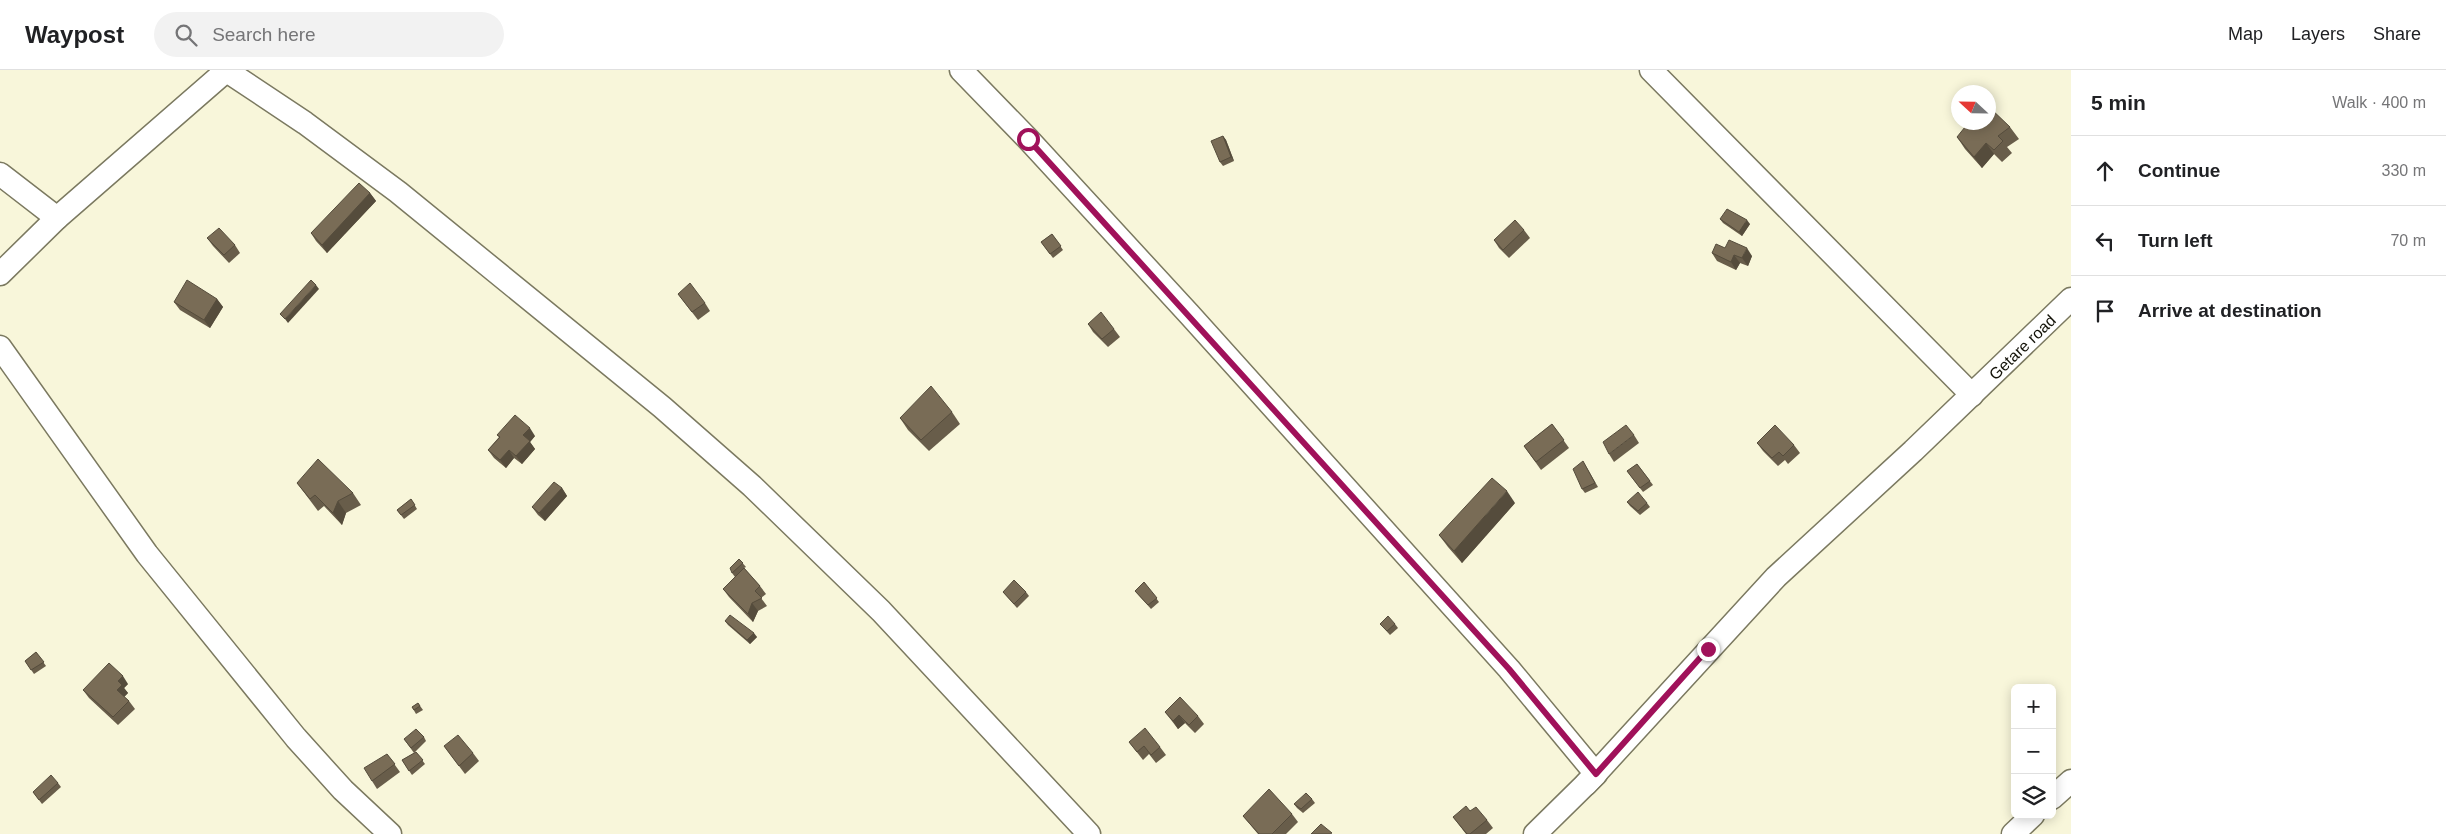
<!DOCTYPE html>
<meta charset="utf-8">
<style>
:root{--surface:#fff;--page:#f2f2f2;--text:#202124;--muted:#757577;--line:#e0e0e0}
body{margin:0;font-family:Helvetica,sans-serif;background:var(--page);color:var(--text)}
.controls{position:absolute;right:15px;bottom:15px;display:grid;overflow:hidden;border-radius:8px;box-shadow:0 2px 12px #0003}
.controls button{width:45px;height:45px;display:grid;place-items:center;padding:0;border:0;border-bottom:1px solid var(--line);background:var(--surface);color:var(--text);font:25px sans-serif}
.compass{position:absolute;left:1951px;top:15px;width:45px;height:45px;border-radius:50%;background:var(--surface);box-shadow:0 2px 12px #0003;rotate:292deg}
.stop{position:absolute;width:15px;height:15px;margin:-11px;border:4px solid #a0115a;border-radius:50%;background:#fff}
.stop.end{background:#a0115a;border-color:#fff;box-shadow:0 1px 5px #0008}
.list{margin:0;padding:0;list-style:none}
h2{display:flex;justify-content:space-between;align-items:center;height:65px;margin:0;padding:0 20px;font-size:21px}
h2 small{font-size:16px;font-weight:400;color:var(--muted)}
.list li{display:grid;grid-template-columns:32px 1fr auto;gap:15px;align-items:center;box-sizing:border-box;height:70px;padding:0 20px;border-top:1px solid var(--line)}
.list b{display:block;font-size:19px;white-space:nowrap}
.list em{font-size:16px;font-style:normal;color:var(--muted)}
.icon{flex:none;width:28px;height:28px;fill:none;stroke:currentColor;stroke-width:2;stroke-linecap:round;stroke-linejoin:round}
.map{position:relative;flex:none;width:2071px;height:764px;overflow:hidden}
header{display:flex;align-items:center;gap:30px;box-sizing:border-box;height:70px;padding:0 25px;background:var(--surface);border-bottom:1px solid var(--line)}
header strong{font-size:24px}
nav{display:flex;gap:28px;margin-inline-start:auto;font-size:18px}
.search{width:350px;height:45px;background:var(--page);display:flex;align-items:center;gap:12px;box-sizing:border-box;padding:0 18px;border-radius:28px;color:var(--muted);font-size:19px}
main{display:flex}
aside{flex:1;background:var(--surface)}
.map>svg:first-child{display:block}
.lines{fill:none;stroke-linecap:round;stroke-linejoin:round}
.minor-casing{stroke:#7b7960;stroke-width:25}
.minor{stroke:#fff;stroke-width:22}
.wall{fill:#685d4a}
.shaded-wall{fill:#554c3c}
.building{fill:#796c56;stroke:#554c3c}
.route{stroke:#a0115a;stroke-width:6}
.labels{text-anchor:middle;stroke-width:4;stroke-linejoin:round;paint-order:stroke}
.street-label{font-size:16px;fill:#131208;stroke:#fff}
</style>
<header>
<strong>Waypost</strong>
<div class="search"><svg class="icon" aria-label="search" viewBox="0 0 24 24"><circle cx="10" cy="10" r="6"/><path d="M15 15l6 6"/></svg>Search here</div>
<nav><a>Map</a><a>Layers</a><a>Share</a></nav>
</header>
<main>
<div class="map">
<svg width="2071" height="764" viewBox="0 0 2071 764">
<rect width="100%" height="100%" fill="#f8f6da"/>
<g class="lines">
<defs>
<g id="minor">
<polyline points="961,0 1028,69 1189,244 1509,599 1596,704 1535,764"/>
<polyline points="1651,0 1972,325"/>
<polyline points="227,1 305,53 398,122 662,337 752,416 881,541 1089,764"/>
<polyline points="0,104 57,148"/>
<polyline points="0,204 57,148 227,0"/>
<polyline points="0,277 147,484 296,668 343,720 390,764"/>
<polyline points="1586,714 1776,507 1913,381 2071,229"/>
<polyline points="2052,728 2071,711"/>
<polyline points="2013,764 2033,745"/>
</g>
</defs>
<!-- minor casing -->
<use href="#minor" class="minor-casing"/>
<!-- minor -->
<use href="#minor" class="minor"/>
</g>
<!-- wall -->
<g class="wall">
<polygon points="2010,57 2019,69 2007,77 2012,83 2002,92 1994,84 1982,98 1965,79 1957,67"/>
<polygon points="1223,66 1226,70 1234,91 1223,96 1220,92"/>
<polygon points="370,123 376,131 327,183 316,171 311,163"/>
<polygon points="1720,149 1750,154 1742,166 1723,153"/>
<polygon points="1524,160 1530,168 1509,188 1499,178 1494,170"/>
<polygon points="1052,164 1063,180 1053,188 1041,172"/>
<polygon points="207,168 235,175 240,183 229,193 213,176"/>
<polygon points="1725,178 1752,186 1748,196 1740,193 1736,200 1717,191 1712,183"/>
<polygon points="678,224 705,233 710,241 698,250"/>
<polygon points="217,229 223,237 210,258 180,240 174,232"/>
<polygon points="1088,254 1114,259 1120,267 1108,277 1093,262"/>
<polygon points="952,342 960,354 929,381 908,360 900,348"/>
<polygon points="1552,354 1569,378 1541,400 1524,376"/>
<polygon points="497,365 535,366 530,372 535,379 522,394 514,388 506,398 494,388 488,380 499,367"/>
<polygon points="1634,365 1639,373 1614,392 1609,384"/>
<polygon points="1757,373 1794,375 1800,383 1788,394 1785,390 1778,396 1763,381"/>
<polygon points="1583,391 1598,417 1585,423 1582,419"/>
<polygon points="1637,394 1653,415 1643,422 1627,401"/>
<polygon points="297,413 353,423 361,435 346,443 342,455 324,436 318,441"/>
<polygon points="562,418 567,426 545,451 538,445 532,437"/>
<polygon points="411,429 417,439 404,449 397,440"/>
<polygon points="1627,432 1647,433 1650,437 1640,445 1630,436"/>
<polygon points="1515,433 1462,493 1448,477 1439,465"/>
<polygon points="739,489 746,497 744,498 760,516 766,524 761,528 767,536 758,541 753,552 729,527 723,519 735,507 732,503"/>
<polygon points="1144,512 1159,532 1151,539 1135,521"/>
<polygon points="1003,522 1026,522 1029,526 1017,538"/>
<polygon points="725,551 757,567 750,574 728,555"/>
<polygon points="1380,554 1395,554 1398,558 1390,565"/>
<polygon points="36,582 46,596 34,604 25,591"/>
<polygon points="128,614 124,618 128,623 124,627 129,631 135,639 118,655 89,628 83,620"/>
<polygon points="418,633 423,640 416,644 412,637"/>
<polygon points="1165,642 1198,646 1204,654 1195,663 1185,653 1178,659"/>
<polygon points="424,667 426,671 414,683 404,669"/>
<polygon points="1129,672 1160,677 1166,685 1156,693 1149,684 1143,690"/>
<polygon points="444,676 473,683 479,691 465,704"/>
<polygon points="416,682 425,694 412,705 402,690"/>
<polygon points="387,684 400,702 377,719 372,711"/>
<polygon points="58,713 61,717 42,734 33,722"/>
<polygon points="1312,729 1315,733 1303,743 1297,738 1294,734"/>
<polygon points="1470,741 1487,750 1493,758 1486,764 1466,764 1453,747"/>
<polygon points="1292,744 1298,752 1286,764 1258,764 1243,746"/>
</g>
<!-- shaded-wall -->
<g class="shaded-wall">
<polygon points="1223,66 1226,70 1234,91 1231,87"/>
<polygon points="1986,73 1994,84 1982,98 1974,87"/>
<polygon points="370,123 376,131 327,183 322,175"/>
<polygon points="1747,150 1750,154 1742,166 1739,162"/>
<polygon points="1747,178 1752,186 1748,196 1742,188"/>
<polygon points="1734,185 1740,193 1736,200 1731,192"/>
<polygon points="316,215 319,219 288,253 285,249"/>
<polygon points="217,229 223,237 210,258 204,250"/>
<polygon points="530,358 535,366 530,372 535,379 522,394 516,386 523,365"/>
<polygon points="509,380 514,388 506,398 500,390"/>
<polygon points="562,418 567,426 545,451 539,443"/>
<polygon points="1507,421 1515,433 1462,493 1454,481"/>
<polygon points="338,431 346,443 342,455 333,443"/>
<polygon points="752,533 758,541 753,552 748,544"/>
<polygon points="754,563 757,567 750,574 747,570"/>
<polygon points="123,606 128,614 124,618 128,623 123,628 117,620 118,611"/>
<polygon points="1179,645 1185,653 1178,659 1173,651"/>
</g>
<!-- building -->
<g class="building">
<polygon points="1988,36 2010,57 1998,66 2003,71 1994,80 1986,73 1974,87 1957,67 1969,52 1988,52"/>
<polygon points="1223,66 1231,87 1220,92 1211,71"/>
<polygon points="359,113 370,123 322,175 311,163"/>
<polygon points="1727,139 1747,150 1739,162 1720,149"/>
<polygon points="1515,150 1524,160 1503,180 1494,170"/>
<polygon points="219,158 235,175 224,185 207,168"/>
<polygon points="1052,164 1061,176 1050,184 1041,172"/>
<polygon points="1729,170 1747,178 1742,188 1734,185 1731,192 1712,183 1716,174 1725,178"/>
<polygon points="187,210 217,229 204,250 174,232"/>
<polygon points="311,210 316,215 285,249 280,244"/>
<polygon points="690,213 705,233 692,242 678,224"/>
<polygon points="1101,242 1114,259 1102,269 1088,254"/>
<polygon points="931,316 952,342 921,370 900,348"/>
<polygon points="515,345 530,358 523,365 530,371 516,386 509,380 500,390 488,380 500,367 497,365"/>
<polygon points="1552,354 1564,370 1536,392 1524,376"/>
<polygon points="1626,355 1634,365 1609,384 1603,372"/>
<polygon points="1775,355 1794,375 1783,386 1779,382 1772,388 1757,373"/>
<polygon points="318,389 353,423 338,431 333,443 315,425 310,429 297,413"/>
<polygon points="1583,391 1595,413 1582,419 1573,399"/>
<polygon points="1637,394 1650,411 1640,418 1627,401"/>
<polygon points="1492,408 1507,421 1454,481 1439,465"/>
<polygon points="554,412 562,418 539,443 532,437"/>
<polygon points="1638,422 1647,433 1638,441 1627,432"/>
<polygon points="411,429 415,435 401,445 397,440"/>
<polygon points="739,489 743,493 732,503 730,498"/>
<polygon points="744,498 760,516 755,521 762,528 752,533 748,544 723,519"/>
<polygon points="1014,510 1026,522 1014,534 1003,522"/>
<polygon points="1144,512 1157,528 1148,535 1135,521"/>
<polygon points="730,545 754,563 747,570 725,551"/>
<polygon points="1388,546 1395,554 1387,561 1380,554"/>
<polygon points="36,582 44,592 31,600 25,591"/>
<polygon points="109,593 123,606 118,611 122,615 117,620 129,631 113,647 83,620"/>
<polygon points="1180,627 1198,646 1189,655 1179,645 1173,651 1165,642"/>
<polygon points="418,633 420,636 414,640 412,637"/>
<polygon points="1145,658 1160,677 1151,685 1144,676 1137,682 1129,672"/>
<polygon points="416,659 424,667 411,678 404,669"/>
<polygon points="458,665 473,683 459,696 444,676"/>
<polygon points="416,682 423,690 409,701 402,690"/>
<polygon points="387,684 395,694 372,711 364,698"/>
<polygon points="51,705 58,713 39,730 33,722"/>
<polygon points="1269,719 1292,744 1272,764 1259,764 1243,746"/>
<polygon points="1306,723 1312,729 1301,739 1294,734"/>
<polygon points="1466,736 1470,741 1476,737 1487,750 1470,764 1467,764 1453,747"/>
<polygon points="1321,754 1332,763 1330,764 1311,764"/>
</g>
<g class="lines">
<!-- route -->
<polyline class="route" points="1028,69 1509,599 1596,704 1708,579"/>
</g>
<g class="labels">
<!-- street labels -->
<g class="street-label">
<text transform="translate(2022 277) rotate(-44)" y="6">Getare road</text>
</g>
</g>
</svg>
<div class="controls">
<button>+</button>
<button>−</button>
<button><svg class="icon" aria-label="layers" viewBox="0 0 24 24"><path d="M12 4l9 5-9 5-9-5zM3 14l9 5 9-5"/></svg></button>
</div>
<svg class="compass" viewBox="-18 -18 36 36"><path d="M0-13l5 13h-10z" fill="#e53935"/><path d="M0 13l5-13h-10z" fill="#757577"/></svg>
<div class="stop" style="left:1028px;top:69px"></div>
<div class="stop end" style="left:1708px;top:579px"></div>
</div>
<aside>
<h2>5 min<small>Walk · 400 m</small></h2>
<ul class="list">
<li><svg class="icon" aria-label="ahead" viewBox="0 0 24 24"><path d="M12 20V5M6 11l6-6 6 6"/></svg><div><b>Continue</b></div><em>330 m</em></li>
<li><svg class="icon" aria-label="left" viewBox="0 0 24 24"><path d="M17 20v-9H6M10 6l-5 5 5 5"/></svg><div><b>Turn left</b></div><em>70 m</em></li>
<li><svg class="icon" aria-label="arrive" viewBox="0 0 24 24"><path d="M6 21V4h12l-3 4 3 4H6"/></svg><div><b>Arrive at destination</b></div></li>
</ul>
</aside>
</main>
